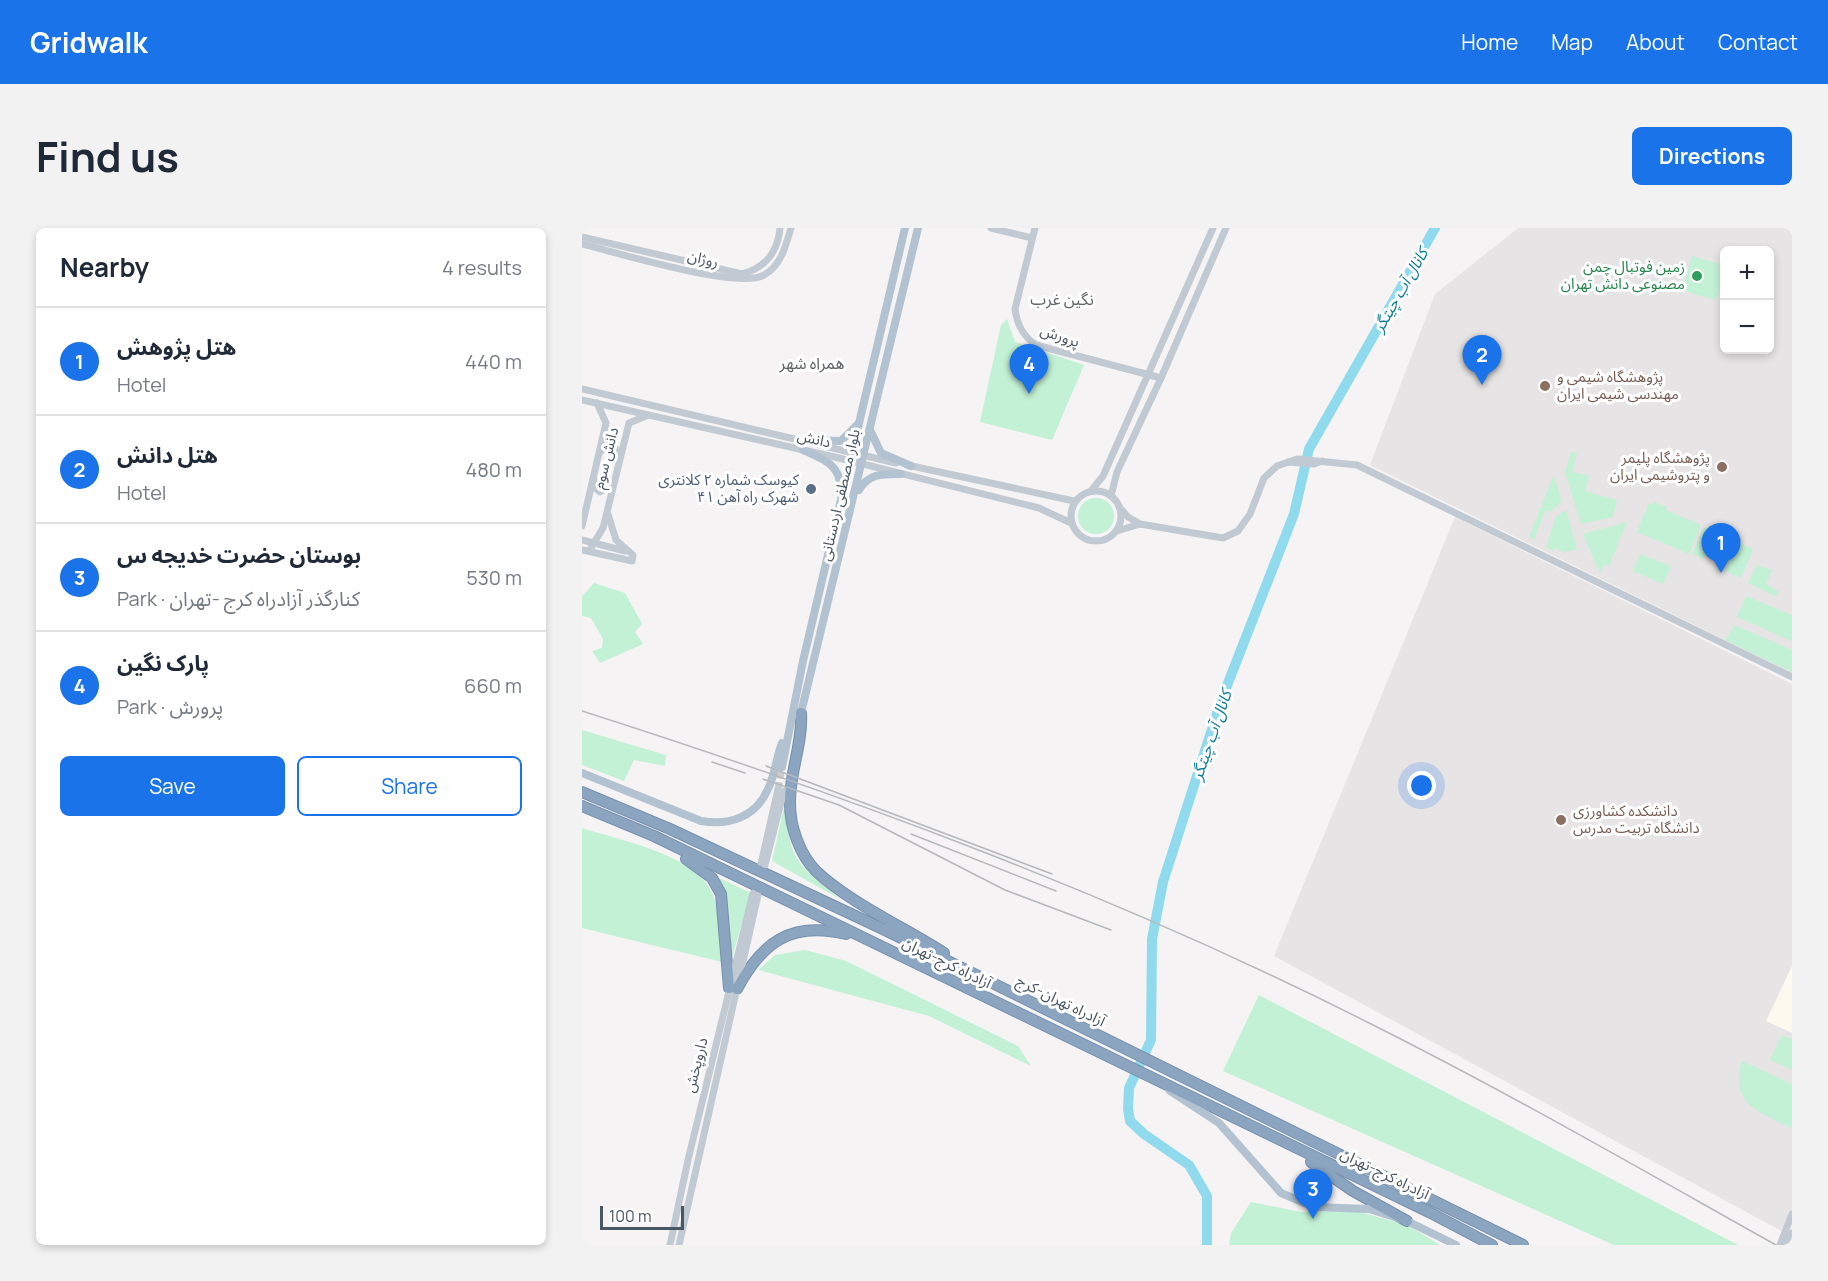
<!DOCTYPE html>
<meta charset="utf-8">
<style>
:root{--surface:#fff;--page:#f2f2f3;--text:#1f2937;--muted:#747a83;--line:#e0e1e3;--accent:#1a73e8}
body{margin:0;font-family:Manrope,"Noto Sans Arabic",sans-serif;background:var(--page);color:var(--text)}
.controls{position:absolute;right:18px;top:18px;display:grid;overflow:hidden;border-radius:9px;box-shadow:0 3px 9px #0003}
.controls button{width:54px;height:54px;display:grid;place-items:center;padding:0;border:0;border-bottom:2px solid var(--line);background:var(--surface);color:var(--text);font:30px sans-serif}
.scale{position:absolute;left:18px;bottom:15px;width:84px;box-sizing:border-box;padding-left:6px;border:3px solid #4a5661;border-top:0;font-size:16px;line-height:21px;white-space:nowrap;color:#4a5661;-webkit-text-stroke:4px #fff;paint-order:stroke}
.you{position:absolute;left:840px;top:558px;width:21px;height:21px;margin:-15px;border:4px solid #fff;border-radius:50%;background:#1a73e8;box-shadow:0 0 0 9px #1a73e833}
.badge{display:grid;place-items:center;width:39px;height:39px;border-radius:50%;background:var(--accent);color:#fff;font-size:20px;font-weight:700}
.pin{position:absolute;translate:-50% -50px;filter:drop-shadow(0 2px 3px #0008)}
.pin::after{content:'';position:absolute;top:32px;width:21px;height:18px;background:inherit;clip-path:polygon(0 0,100% 0,50% 100%)}
.list{margin:0;padding:0;list-style:none}
h2{display:flex;justify-content:space-between;align-items:center;height:78px;margin:0;padding:0 24px;font-size:26px}
h2 small{font-size:20px;font-weight:400;color:var(--muted)}
.list li{display:grid;grid-template-columns:39px 1fr auto;gap:18px;align-items:center;box-sizing:border-box;height:108px;padding:0 24px;border-top:2px solid var(--line)}
.list b{display:block;font-size:22px;white-space:nowrap}
.list p{margin:0;font-size:20px;white-space:nowrap;color:var(--muted)}
.list em{font-size:20px;font-style:normal;color:var(--muted)}
.actions{display:flex;gap:12px;padding:18px 24px}
.actions a{flex:1;padding:14px 0;border:2px solid var(--accent);border-radius:9px;text-align:center;font-size:21px;color:var(--accent)}
.actions .main{background:var(--accent);color:#fff}
.map{position:relative;flex:none;width:1210px;height:1017px;overflow:hidden;border-radius:9px}
header{display:flex;align-items:center;gap:36px;box-sizing:border-box;height:84px;padding:0 30px;background:var(--accent);color:#fff}
header strong{font-size:28px}
nav{display:flex;gap:33px;margin-inline-start:auto;font-size:21px}
.intro{display:flex;align-items:center;justify-content:space-between;box-sizing:border-box;height:144px;padding:0 36px}
h1{margin:0;font-size:42px}
.button{padding:15px 27px;border-radius:9px;background:var(--accent);color:#fff;font-size:21px;font-weight:700}
main{display:flex;gap:36px;padding:0 36px}
aside{flex:1;background:var(--surface);border-radius:9px;box-shadow:0 3px 9px #0003}
.map>svg:first-child{display:block}
.commercial{fill:#fdf9ef}
.education{fill:#e6e4e5;fill-rule:evenodd}
.green{fill:#c3f1d5}
.lines{fill:none;stroke-linecap:round;stroke-linejoin:round}
.river{stroke:#90daee;stroke-width:10}
.minor-tunnel{stroke:#caccce;stroke-width:7;stroke-dasharray:7 3.5;stroke-linecap:butt}
.highway-casing{stroke:#7690ad;stroke-width:12}
.minor{stroke:#c1cad2;stroke-width:7}
.major{stroke:#b3c2d1;stroke-width:8}
.highway{stroke:#8ba5c1;stroke-width:10}
.tram{stroke:#b5b8bd;stroke-width:1.5}
.rail{stroke:#b5b8bd;stroke-width:1.5}
.leisure-dot{fill:#2e9e5b;stroke:#fff;stroke-width:2}
.education-dot{fill:#8d6e63;stroke:#fff;stroke-width:2}
.service-dot{fill:#5c6f8a;stroke:#fff;stroke-width:2}
.labels{text-anchor:middle;stroke-width:6;stroke-linejoin:round;paint-order:stroke}
.street-label{font-size:15px;fill:#4a5661;stroke:#fff}
.leisure-label{font-size:15px;fill:#27864d;stroke:#fff;text-anchor:end}
.education-label{font-size:15px;fill:#785e54;stroke:#fff;text-anchor:start}
.service-label{font-size:15px;fill:#4e5e75;stroke:#fff;text-anchor:end}
.water-label{font-size:16px;font-style:italic;fill:#0c7c9b;stroke:#fff}
.neighbourhood-label{font-size:16px;fill:#5f6368;stroke:#fff}
</style>
<header>
<strong>Gridwalk</strong>
<nav><a>Home</a><a>Map</a><a>About</a><a>Contact</a></nav>
</header>
<div class="intro"><h1>Find us</h1><a class="button">Directions</a></div>
<main>
<aside>
<h2>Nearby<small>4 results</small></h2>
<ul class="list">
<li><span class="badge">1</span><div><b>هتل پژوهش</b><p>Hotel</p></div><em>440 m</em></li>
<li><span class="badge">2</span><div><b>هتل دانش</b><p>Hotel</p></div><em>480 m</em></li>
<li><span class="badge">3</span><div><b>بوستان حضرت خدیجه س</b><p>Park · کنارگذر آزادراه کرج -تهران</p></div><em>530 m</em></li>
<li><span class="badge">4</span><div><b>پارک نگین</b><p>Park · پرورش</p></div><em>660 m</em></li>
</ul>
<div class="actions"><a class="main">Save</a><a>Share</a></div>
</aside>
<div class="map">
<svg width="1210" height="1017" viewBox="0 0 1210 1017">
<rect width="100%" height="100%" fill="#f5f3f3"/>
<!-- commercial -->
<polygon class="commercial" points="1210,738 1210,805 1183,793"/>
<!-- education -->
<g class="education">
<path d="M936,0h274v445l-422,-208 65,-171zM1142,22h46v100h-46z"/>
<polygon points="873,289 1210,456 1210,738 1184,793 1210,805 1210,987 1203,1005 692,728"/>
</g>
<!-- green -->
<g class="green">
<polygon points="1110,28 1142,37 1142,52 1133,72 1100,62"/>
<polygon points="425,91 433,114 502,137 470,212 398,194 419,97"/>
<polygon points="989,224 995,225 990,244 1007,248 1003,263 1035,272 1031,289 999,296 983,245"/>
<polygon points="972,247 980,274 969,283 963,283 952,312 947,309"/>
<circle cx="514" cy="288" r="18"/>
<polygon points="1072,274 1085,279 1084,282 1119,297 1107,326 1055,304 1067,275 1070,277"/>
<polygon points="984,282 995,321 983,324 973,320 971,323 964,319 974,289"/>
<polygon points="1045,294 1027,338 1022,336 1018,345 1001,306"/>
<polygon points="1122,299 1171,321 1159,350 1143,343 1147,333 1126,324 1121,331 1110,326"/>
<polygon points="1058,326 1089,338 1081,356 1051,343"/>
<polygon points="1175,337 1190,342 1184,356 1197,364 1194,368 1166,355"/>
<polygon points="12,355 43,365 60,396 53,404 61,416 18,435 10,423 20,420 21,411 9,390 0,388 0,368"/>
<polygon points="1164,368 1210,387 1210,413 1155,389"/>
<polygon points="1153,397 1210,422 1210,444 1143,412"/>
<polygon points="0,502 84,527 83,538 52,532 42,553 0,537"/>
<path d="M203,575c5,60 11,59 55,96l-68,-38z"/>
<path d="M0,600c39,13 122,27 133,73 5,20 5,41 7,61l-140,-34z"/>
<polygon points="135,649 169,665 150,729"/>
<polygon points="223,722 264,733 436,818 449,838 347,788 176,742 193,727"/>
<polygon points="677,767 1156,1017 1032,1017 641,843"/>
<polygon points="1200,807 1210,811 1210,842 1188,832"/>
<path d="M1160,833l50,23v44c-33,-16 -63,-23 -50,-67z"/>
<polygon points="669,974 719,984 775,983 827,998 858,1017 647,1017 649,1005"/>
</g>
<g class="lines">
<!-- river -->
<polyline class="river" points="625,1017 625,968 607,937 562,906 548,893 546,881 547,860 569,812 570,711 581,654 639,473 712,286 727,221 853,0"/>
<!-- minor-tunnel -->
<polyline class="minor-tunnel" points="196,561 200,539"/>
<defs>
<g id="highway">
<path d="M219,485c2,31 -12,60 -11,91 0,23 10,51 26,67 31,30 91,58 128,82"/>
<polyline points="0,564 88,601 301,701 941,1017"/>
<polyline points="0,578 72,608 847,984 910,1017"/>
<polyline points="104,631 130,650 139,666 147,760"/>
<path d="M155,761c25,-47 54,-68 109,-55"/>
<polyline points="729,934 771,963 825,993"/>
</g>
</defs>
<!-- highway casing -->
<use href="#highway" class="highway-casing"/>
<!-- minor -->
<g class="minor">
<polyline points="409,0 450,10"/>
<path d="M453,0l-20,81c2,16 8,27 21,36l125,33"/>
<path d="M0,9l160,37c23,-6 36,-22 38,-46"/>
<path d="M0,16c33,8 157,46 182,31 17,-9 22,-30 27,-47"/>
<polyline points="0,161 314,235"/>
<polyline points="0,172 257,230 457,280 489,295"/>
<polyline points="18,224 23,219 32,218 37,227"/>
<polyline points="706,234 732,236 740,233"/>
<polyline points="325,237 492,273"/>
<polyline points="12,252 13,260 18,264 29,258"/>
<circle cx="514" cy="288" r="25"/>
<polyline points="509,263 521,248 631,0"/>
<polyline points="529,268 535,244 579,150 644,0"/>
<polyline points="538,280 546,289 558,296 641,310 656,303 668,286 682,250 695,238 715,231 775,237 1210,449"/>
<polyline points="0,298 24,195 15,175"/>
<polyline points="535,303 558,296"/>
<polyline points="0,312 43,323"/>
<polyline points="0,322 50,333 51,327 34,312 26,286"/>
<polyline points="7,323 21,300 47,195 64,188"/>
<polyline points="179,636 196,561"/>
<polyline points="183,637 202,563"/>
<polyline points="88,1017 106,932 171,665"/>
<polyline points="97,1017 176,667"/>
<polyline points="1198,1017 1210,986"/>
<polyline points="1204,1017 1210,1005"/>
</g>
<!-- major -->
<g class="major">
<polyline points="289,204 299,225 329,238"/>
<polyline points="222,212 259,213 275,197"/>
<path d="M221,222c20,9 37,14 38,39"/>
<path d="M277,262c10,-17 24,-16 42,-16"/>
<polyline points="218,489 336,0"/>
<polyline points="200,539 221,433 323,0"/>
<path d="M0,545l119,48c28,5 55,-4 67,-32 7,-14 8,-31 14,-46"/>
<polyline points="588,863 637,895 699,965 732,979 787,981 825,993 874,1017"/>
</g>
<!-- highway -->
<use href="#highway" class="highway"/>
<!-- tram -->
<g class="tram">
<polyline points="184,538 470,646"/>
<polyline points="181,551 257,577 423,662 529,702"/>
<polyline points="329,606 474,663"/>
</g>
<!-- rail -->
<g class="rail">
<path d="M0,483c269,86 537,185 789,313 138,69 271,146 405,221"/>
<polyline points="130,534 163,545"/>
</g>
</g>
<!-- markers -->
<circle class="leisure-dot" cx="1115" cy="48" r="6"/>
<g class="education-dot">
<circle cx="963" cy="158" r="6"/>
<circle cx="1140" cy="239" r="6"/>
<circle cx="979" cy="592" r="6"/>
</g>
<circle class="service-dot" cx="229" cy="261" r="6"/>
<g class="labels">
<!-- street labels -->
<g class="street-label">
<text transform="translate(121 31) rotate(13)" y="5">روژان</text>
<text transform="translate(478 108) rotate(19)" y="5">پرورش</text>
<text transform="translate(232 211) rotate(13)" y="5">دانش</text>
<text transform="translate(24 230) rotate(-76)" y="5">دانش سوم</text>
<text transform="translate(258 267) rotate(-77)" y="5">بلوار مصطفی اردستانی</text>
<text transform="translate(365 735) rotate(26)" y="5">آزادراه کرج-تهران</text>
<text transform="translate(479 773) rotate(26)" y="5">آزادراه تهران-کرج</text>
<text transform="translate(114 837) rotate(-76)" y="5">داروپخش</text>
<text transform="translate(803 946) rotate(26)" y="5">آزادراه کرج-تهران</text>
</g>
<!-- leisure labels -->
<g class="leisure-label">
<text x="1103" y="44">زمین فوتبال چمن<tspan x="1103" dy="17">مصنوعی دانش تهران</tspan></text>
</g>
<!-- education labels -->
<g class="education-label">
<text x="975" y="154">پژوهشگاه شیمی و<tspan x="975" dy="17">مهندسی شیمی ایران</tspan></text>
<text x="1128" y="235" text-anchor="end">پژوهشگاه پلیمر<tspan x="1128" dy="17">و پتروشیمی ایران</tspan></text>
<text x="991" y="588">دانشکده کشاورزی<tspan x="991" dy="17">دانشگاه تربیت مدرس</tspan></text>
</g>
<!-- service labels -->
<g class="service-label">
<text x="217" y="257">کیوسک شماره ۲ کلانتری<tspan x="217" dy="17">۴۱ شهرک راه آهن</tspan></text>
</g>
<!-- water labels -->
<g class="water-label">
<text transform="translate(818 62) rotate(-60)" y="6">کانال آب چیتگر</text>
<text transform="translate(629 507) rotate(-71)" y="6">کانال آب چیتگر</text>
</g>
<!-- neighbourhood labels -->
<g class="neighbourhood-label">
<text x="480" y="77">نگین غرب</text>
<text x="230" y="141">همراه شهر</text>
</g>
</g>
</svg>
<div class="controls">
<button>+</button>
<button>−</button>
</div>
<div class="scale">100 m</div>
<div class="you"></div>
<div class="pin badge" style="left:1139px;top:345px">1</div>
<div class="pin badge" style="left:900px;top:157px">2</div>
<div class="pin badge" style="left:731px;top:991px">3</div>
<div class="pin badge" style="left:447px;top:166px">4</div>
</div>
</main>
